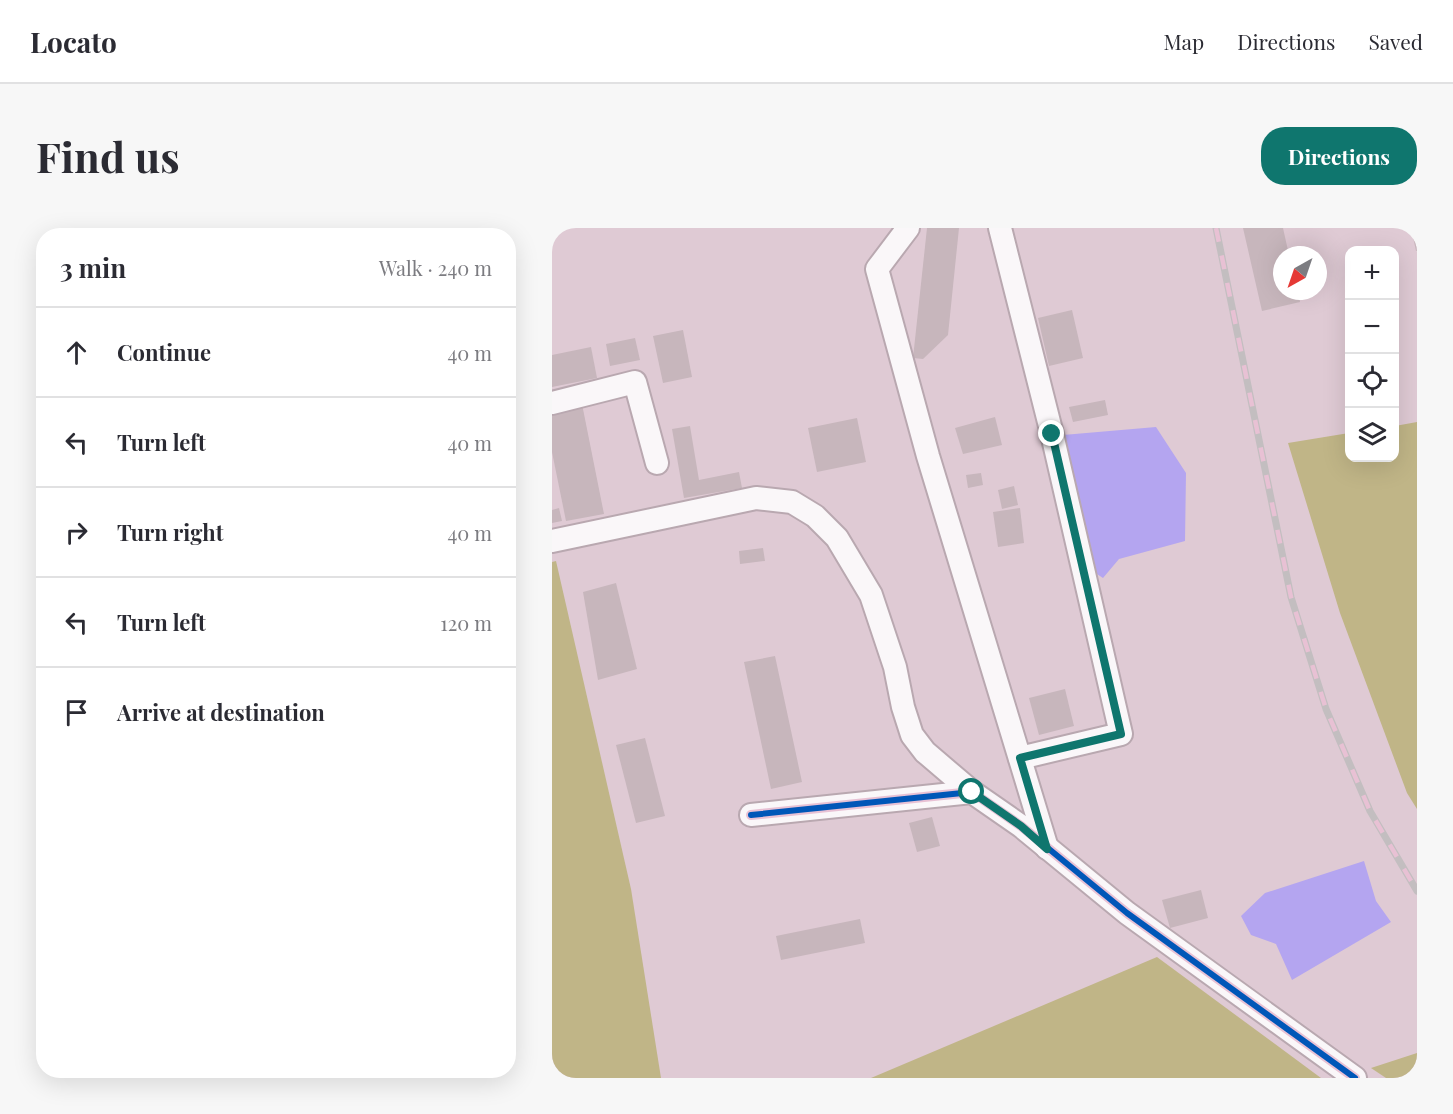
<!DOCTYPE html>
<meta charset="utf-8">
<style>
:root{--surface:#fff;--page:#f7f7f7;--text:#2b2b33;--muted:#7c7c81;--line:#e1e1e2;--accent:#0f766e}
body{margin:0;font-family:"Playfair Display",serif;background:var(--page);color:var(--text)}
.controls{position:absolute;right:18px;top:18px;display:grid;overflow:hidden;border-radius:12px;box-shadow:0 6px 24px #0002}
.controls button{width:54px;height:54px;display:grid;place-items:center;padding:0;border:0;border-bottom:2px solid var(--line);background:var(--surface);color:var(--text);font:30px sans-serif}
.compass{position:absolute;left:721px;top:18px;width:54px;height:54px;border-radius:50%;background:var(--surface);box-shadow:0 6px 24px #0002;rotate:220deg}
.stop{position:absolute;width:18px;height:18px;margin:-14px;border:4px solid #0f766e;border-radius:50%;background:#fff}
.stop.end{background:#0f766e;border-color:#fff;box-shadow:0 2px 6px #0008}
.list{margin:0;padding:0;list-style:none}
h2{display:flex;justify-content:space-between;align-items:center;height:78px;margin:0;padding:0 24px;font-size:26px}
h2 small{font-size:20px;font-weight:400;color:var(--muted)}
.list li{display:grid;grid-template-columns:39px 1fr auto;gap:18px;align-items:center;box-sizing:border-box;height:90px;padding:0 24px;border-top:2px solid var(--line)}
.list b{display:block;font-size:22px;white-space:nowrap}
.list em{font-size:20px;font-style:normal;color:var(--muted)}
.icon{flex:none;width:33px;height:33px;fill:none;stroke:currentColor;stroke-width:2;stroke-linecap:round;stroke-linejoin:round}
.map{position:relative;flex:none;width:865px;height:850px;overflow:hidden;border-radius:24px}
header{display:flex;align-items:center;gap:36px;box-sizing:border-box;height:84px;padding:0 30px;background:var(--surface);border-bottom:2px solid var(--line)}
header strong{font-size:28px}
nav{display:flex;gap:33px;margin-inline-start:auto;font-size:21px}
.intro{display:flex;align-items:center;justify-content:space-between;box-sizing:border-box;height:144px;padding:0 36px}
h1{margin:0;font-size:42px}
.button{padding:15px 27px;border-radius:24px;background:var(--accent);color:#fff;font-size:21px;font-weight:700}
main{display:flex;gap:36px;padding:0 36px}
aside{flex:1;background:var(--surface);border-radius:24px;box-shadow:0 6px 24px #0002}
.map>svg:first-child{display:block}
.green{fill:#c0b587}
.water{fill:#b4a5f0}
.building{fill:#c7b6bc}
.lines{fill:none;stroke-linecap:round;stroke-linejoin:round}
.minor-casing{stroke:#b9a8b0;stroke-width:26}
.minor{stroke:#faf7f9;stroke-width:22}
.rail-casing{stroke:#c3bec0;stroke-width:7}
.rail{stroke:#e8c1d4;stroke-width:4.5;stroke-dasharray:14;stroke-linecap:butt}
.cycleway-casing{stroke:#e8c1d4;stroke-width:10}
.cycleway{stroke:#0057b8;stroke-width:6}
.route{stroke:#0f766e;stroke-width:8}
</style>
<header>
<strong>Locato</strong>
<nav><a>Map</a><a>Directions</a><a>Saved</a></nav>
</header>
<div class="intro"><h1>Find us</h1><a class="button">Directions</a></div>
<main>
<aside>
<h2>3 min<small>Walk · 240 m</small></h2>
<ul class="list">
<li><svg class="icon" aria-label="ahead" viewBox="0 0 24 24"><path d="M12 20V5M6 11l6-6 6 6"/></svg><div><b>Continue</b></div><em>40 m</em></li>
<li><svg class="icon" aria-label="left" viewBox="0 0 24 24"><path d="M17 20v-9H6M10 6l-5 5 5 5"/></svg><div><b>Turn left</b></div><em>40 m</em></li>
<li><svg class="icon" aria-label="right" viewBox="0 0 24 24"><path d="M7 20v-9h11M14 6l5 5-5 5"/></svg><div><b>Turn right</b></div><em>40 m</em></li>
<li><svg class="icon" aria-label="left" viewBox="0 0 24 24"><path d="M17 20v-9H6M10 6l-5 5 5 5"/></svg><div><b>Turn left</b></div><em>120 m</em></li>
<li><svg class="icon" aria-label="arrive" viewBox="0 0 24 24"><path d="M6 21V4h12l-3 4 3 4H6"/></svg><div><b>Arrive at destination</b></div></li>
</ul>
</aside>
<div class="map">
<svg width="865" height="850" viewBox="0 0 865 850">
<rect width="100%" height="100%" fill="#dfcad4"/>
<!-- green -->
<g class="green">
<polygon points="865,194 865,581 855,565 788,385 736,215 797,205 798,230 842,230 843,198"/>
<polygon points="4,333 79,661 109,850 0,850 0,334"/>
<polygon points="605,729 769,850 319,850"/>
<polygon points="865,825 865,850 834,850 819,840"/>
</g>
<!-- water -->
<g class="water">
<polygon points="604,199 634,245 633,313 567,331 551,350 528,335 511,207"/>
<polygon points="812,633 824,673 839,694 740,752 724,716 699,707 689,688 713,665"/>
</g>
<!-- building -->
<g class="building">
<polygon points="375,0 407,0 396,107 371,131 361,130"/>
<polygon points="691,0 731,0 737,27 730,27 730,63 746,63 748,74 710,83"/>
<polygon points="859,0 865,0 865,23 864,23"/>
<polygon points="520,82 531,130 497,138 486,90"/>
<polygon points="131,102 140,149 111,155 101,108"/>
<polygon points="83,110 88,132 58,138 54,116"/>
<polygon points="39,119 45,150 0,159 0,127"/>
<polygon points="553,172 556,187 521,194 517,179"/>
<polygon points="30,176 52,286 14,293 0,224 0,182"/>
<polygon points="443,189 450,217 411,226 403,200"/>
<polygon points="305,190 314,234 265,244 256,200"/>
<polygon points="138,198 147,252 187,244 190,260 132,270 120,201"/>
<polygon points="429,245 431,257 416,260 414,247"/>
<polygon points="462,258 466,277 450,281 446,262"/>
<polygon points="7,280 10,293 0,295 0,282"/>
<polygon points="468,280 472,315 446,319 441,284"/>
<polygon points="211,320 213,333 188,336 187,323"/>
<polygon points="64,355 85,441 46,452 31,364"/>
<polygon points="223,428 250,554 219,561 192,434"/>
<polygon points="513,461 522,498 487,507 477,470"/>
<polygon points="93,510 113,588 84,595 64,517"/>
<polygon points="380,589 388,618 365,624 357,595"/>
<polygon points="649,662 656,690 618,700 610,672"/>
<polygon points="308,691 313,715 229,732 224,708"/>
</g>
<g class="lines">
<defs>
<g id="minor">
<polyline points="356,0 325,41 376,228 495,620"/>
<polyline points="448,0 500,206 569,506 468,530"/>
<polyline points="0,175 83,154 105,235"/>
<polyline points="0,313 204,270 240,274 263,288 285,310 319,367 343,439 351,479 360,507 373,524 420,564"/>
<polyline points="199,587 420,564 469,598 575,685 803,850"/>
</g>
</defs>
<!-- minor casing -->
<use href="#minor" class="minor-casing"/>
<!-- minor -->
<use href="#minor" class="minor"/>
<defs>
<polyline id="rail" points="664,0 739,369 774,481 818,583 865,663"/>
</defs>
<!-- rail casing -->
<use href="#rail" class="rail-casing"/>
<!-- rail -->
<use href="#rail" class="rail"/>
<defs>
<polyline id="cycleway" points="199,587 420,564 469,598 575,685 803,850"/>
</defs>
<!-- cycleway casing -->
<use href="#cycleway" class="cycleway-casing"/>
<!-- cycleway -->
<use href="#cycleway" class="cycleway"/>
</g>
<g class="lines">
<!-- route -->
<polyline class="route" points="420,564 469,598 495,621 468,530 569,506 500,206"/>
</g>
</svg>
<div class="controls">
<button>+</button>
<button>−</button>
<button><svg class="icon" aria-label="locate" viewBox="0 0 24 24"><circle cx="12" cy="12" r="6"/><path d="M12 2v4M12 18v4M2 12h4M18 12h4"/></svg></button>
<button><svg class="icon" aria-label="layers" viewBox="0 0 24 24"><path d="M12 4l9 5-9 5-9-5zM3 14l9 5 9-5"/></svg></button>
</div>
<svg class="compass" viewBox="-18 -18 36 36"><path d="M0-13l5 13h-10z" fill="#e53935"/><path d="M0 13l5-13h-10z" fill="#7c7c81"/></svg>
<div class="stop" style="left:420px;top:564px"></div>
<div class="stop end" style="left:500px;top:206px"></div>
</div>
</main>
